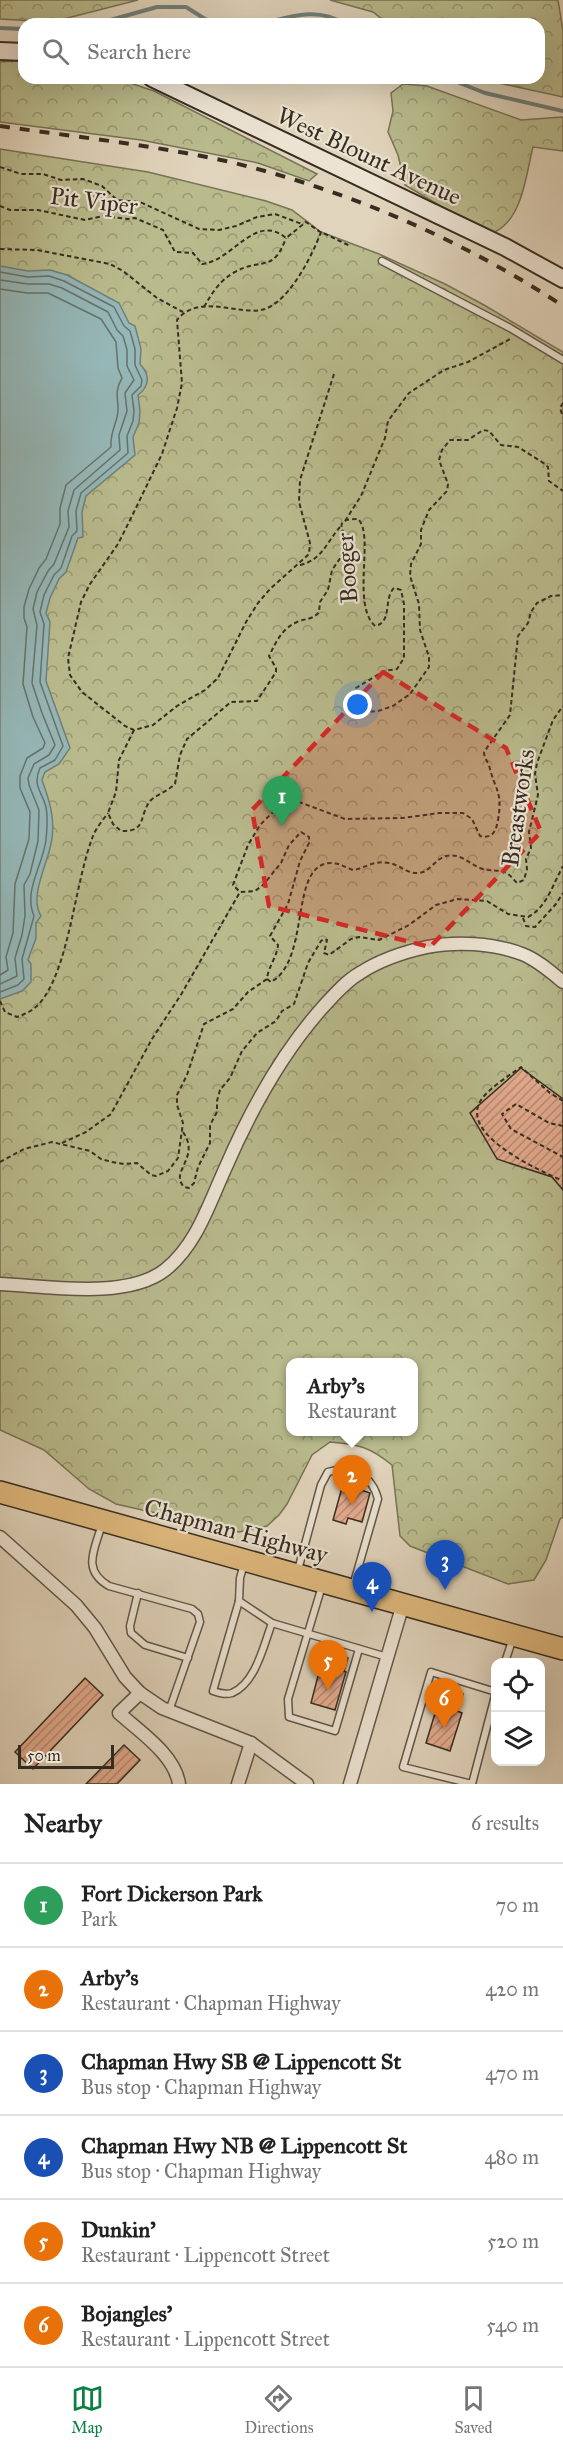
<!DOCTYPE html>
<meta charset="utf-8">
<style>
:root{--surface:#fff;--page:#f6f6f6;--text:#222;--muted:#767676;--line:#e0e0e0;--accent:#0b8043}
body{margin:0;font-family:"IM FELL Great Primer",serif;background:var(--page);color:var(--text)}
.controls{position:absolute;right:18px;bottom:18px;display:grid;overflow:hidden;border-radius:12px;box-shadow:0 6px 24px #0002}
.controls button{width:54px;height:54px;display:grid;place-items:center;padding:0;border:0;border-bottom:2px solid var(--line);background:var(--surface);color:var(--text);font:30px sans-serif}
.scale{position:absolute;left:18px;bottom:15px;width:96px;box-sizing:border-box;padding-left:6px;border:3px solid #362d21;border-top:0;font-size:16px;line-height:21px;white-space:nowrap;color:#362d21;-webkit-text-stroke:4px #ece3d3;paint-order:stroke}
.you{position:absolute;left:358px;top:705px;width:21px;height:21px;margin:-15px;border:4px solid #fff;border-radius:50%;background:#1a73e8;box-shadow:0 0 0 9px #1a73e833}
.badge{display:grid;place-items:center;width:39px;height:39px;border-radius:50%;background:var(--accent);color:#fff;font-size:20px;font-weight:700}
.pin{position:absolute;translate:-50% -50px;filter:drop-shadow(0 2px 3px #0008)}
.pin::after{content:'';position:absolute;top:32px;width:21px;height:18px;background:inherit;clip-path:polygon(0 0,100% 0,50% 100%)}
.popup{position:absolute;left:286px;top:1358px;width:132px;height:78px;box-sizing:border-box;display:grid;place-content:center;border-radius:12px;background:var(--surface);filter:drop-shadow(0 2px 4px #0005);font-size:20px;white-space:nowrap;color:var(--muted)}
.popup b{font-size:22px;color:var(--text)}
.popup::after{content:'';position:absolute;left:50%;top:100%;margin-left:-12px;border:12px solid transparent;border-top-color:var(--surface)}
.list{margin:0;padding:0;list-style:none}
h2{display:flex;justify-content:space-between;align-items:center;height:78px;margin:0;padding:0 24px;font-size:26px}
h2 small{font-size:20px;font-weight:400;color:var(--muted)}
.list li{display:grid;grid-template-columns:39px 1fr auto;gap:18px;align-items:center;box-sizing:border-box;height:84px;padding:0 24px;border-top:2px solid var(--line)}
.list b{display:block;font-size:22px;white-space:nowrap}
.list p{margin:0;font-size:20px;white-space:nowrap;color:var(--muted)}
.list em{font-size:20px;font-style:normal;color:var(--muted)}
.icon{flex:none;width:33px;height:33px;fill:none;stroke:currentColor;stroke-width:2;stroke-linecap:round;stroke-linejoin:round}
.map{position:relative;flex:none;width:563px;height:1784px;overflow:hidden}
.search{position:absolute;background:var(--surface);box-shadow:0 6px 24px #0002;left:18px;right:18px;top:18px;height:66px;display:flex;align-items:center;gap:15px;box-sizing:border-box;padding:0 21px;border-radius:18px;color:var(--muted);font-size:22px}
.sheet{height:582px;background:var(--surface)}
nav{display:flex;justify-content:space-around;align-items:center;box-sizing:border-box;height:84px;border-top:2px solid var(--line);background:var(--surface);font-size:16px;color:var(--muted)}
nav a{display:grid;justify-items:center;gap:3px}
nav .on{color:var(--accent)}
.map>svg:first-child{display:block}
.forest{fill:url(#forest-crowns);stroke:#787457;stroke-width:1.5;fill-rule:evenodd}
.water{fill:#95b7b7;stroke:#6f807b;stroke-width:1.5}
.lines{fill:none;stroke-linecap:round;stroke-linejoin:round}
.shore{stroke:#66726c;stroke-width:1.5}
.stream{stroke:#6f807b;stroke-width:4}
.building{fill:url(#building-hatch);stroke:#362d21;stroke-width:1.5}
.lane-casing{stroke:#615748;stroke-width:9}
.street-casing{stroke:#615748;stroke-width:15}
.secondary-casing{stroke:#362d21;stroke-width:20}
.highway-casing{stroke:#362d21;stroke-width:24}
.path{stroke:#362d21;stroke-width:2;stroke-dasharray:4.5 3;stroke-linecap:butt}
.lane{stroke:#ece3d3;stroke-width:6}
.street{stroke:#ece3d3;stroke-width:12}
.secondary{stroke:#ece3d3;stroke-width:16}
.highway{stroke:#e0ba7e;stroke-width:21}
.rail{stroke:#362d21;stroke-width:4;stroke-dasharray:10 10;stroke-linecap:butt}
.marked{fill:#d62828;fill-opacity:0.2;stroke:#d62828;stroke-width:4.5;stroke-dasharray:12 8;stroke-linejoin:round}
.labels{text-anchor:middle;stroke-width:4.5;stroke-linejoin:round;paint-order:stroke}
.street-label{font-size:24px;fill:#362d21;stroke:#ece3d3}
</style>
<div class="map">
<svg width="563" height="1784" viewBox="0 0 563 1784">
<defs>
<pattern id="forest-crowns" width="20" height="18" patternUnits="userSpaceOnUse" patternTransform="scale(1.5)"><rect width="20" height="18" fill="#b9bb8d"/><path d="M2 6a3 3 0 1 1 6 0M12 15a3 3 0 1 1 6 0" fill="none" stroke="#979873"/></pattern>
<pattern id="building-hatch" width="6" height="6" patternUnits="userSpaceOnUse" patternTransform="scale(1.5)"><rect width="6" height="6" fill="#e3aa8e"/><path d="M-1 1l2-2M0 6l6-6M5 7l2-2" fill="none" stroke="#b98b74"/></pattern>
</defs>
<rect width="100%" height="100%" fill="#e1d4bc"/>
<filter id="stains"><feTurbulence type="fractalNoise" baseFrequency=".00333" numOctaves="4"/><feColorMatrix values="0 0 0 0 .2 0 0 0 0 .09 0 0 0 0 .02 0 0 0 .5 -.17"/></filter>
<radialGradient id="worn" r=".72"><stop offset=".6" stop-color="#630" stop-opacity="0"/><stop offset="1" stop-color="#630" stop-opacity=".3"/></radialGradient>
<!-- forest -->
<g class="forest">
<polygon points="0,0 138,0 52,22 0,19"/>
<polygon points="330,0 558,0 563,31 563,97 476,78 539,78 539,24 388,24 373,12"/>
<polygon points="14,61 24,62 24,78 115,78 154,91 317,174 309,181 258,163 141,140 0,122 0,62"/>
<path d="M403,84l24,2 94,34 42,-3v34l-30,-4c-7,27 -10,71 -38,85l-53,-25 -37,-22 -7,-30 -10,-23 5,-21 -2,-18z"/>
<path d="M0,149l148,23 118,29 26,9 29,22 58,22 66,30 39,21 79,47v1165l-3,2 -14,41 -12,20 -26,4 -98,-38 -10,-10 -8,-71c-22,-18 -34,-21 -62,-23l-18,13 -25,49 -8,11 -12,11 -28,6 -123,-28 -27,-15 -45,-39 -44,-20zM290,1362h123v70h-123z"/>
</g>
<!-- water -->
<path class="water" d="M0,266l28,5 22,-1 17,5 52,28 10,20 6,3 6,23 -1,15c10,11 10,22 -2,31l2,16 -1,12 -6,14 2,18 -49,41 -4,16 1,25 -5,1 -12,34 -7,7 -9,19 -4,15 4,9 -4,59 24,67 -11,16 -14,8 -3,8c8,22 14,41 9,64 -4,21 -22,53 -10,72l-5,7v15l-8,22 3,4v18l-9,9 -22,8z"/>
<g class="lines">
<!-- shore -->
<g class="shore">
<path d="M0,272l28,5 21,-1 15,5 50,26 10,19 6,5 5,18v16l7,15 -1,6 -9,9 2,16 -1,10 -6,15 1,17 -47,40 -5,18 1,20 -5,5 -11,32 -7,7 -10,20 -4,17 4,12 -4,58 23,64 -8,14 -15,8c-8,18 2,23 6,39 2,10 1,23 0,33 -3,25 -23,51 -12,76l-12,43 2,20 -6,6 -18,7"/>
<polyline points="0,280 28,284 49,284 62,288 108,312 117,330 123,336 127,350 127,366 134,380 125,393 127,411 119,435 120,450 74,490 68,511 69,527 54,564 48,571 37,592 33,609 37,625 32,683 42,713 55,745 49,755 34,764 28,778 29,785 39,810 38,841 30,874 24,885 25,916 22,935 15,958 17,976 0,984"/>
<path d="M0,289l27,4h21l53,26 15,23 2,26 4,10c-10,17 -1,24 -5,39 -3,12 -7,18 -6,30l-45,38 -6,23v16l-14,35 -7,9 -10,21 -5,18v11l3,9 -4,57 10,33 12,26 -2,5 -16,10 -7,18v12l10,24 -1,27 -14,45 -2,49 -7,24 2,13 -8,5"/>
</g>
<!-- stream -->
<g class="stream">
<polyline points="96,24 157,7 186,7 213,24"/>
<path d="M260,24c30,-7 57,-18 85,0"/>
<polyline points="0,28 24,29"/>
<polyline points="447,78 485,93 563,111"/>
</g>
</g>
<!-- building -->
<g class="building">
<polygon points="521,1068 563,1099 563,1190 552,1177 497,1159 470,1113"/>
<polygon points="343,1484 370,1493 362,1522 348,1518 346,1524 333,1520"/>
<polygon points="330,1653 348,1658 344,1671 346,1672 335,1710 311,1703 318,1676 321,1677"/>
<polygon points="85,1678 103,1695 33,1769 15,1752"/>
<polygon points="443,1687 463,1694 457,1711 462,1713 450,1751 426,1743"/>
<polygon points="124,1745 140,1760 117,1784 86,1784"/>
</g>
<g class="lines">
<defs>
<g id="lane">
<polyline points="382,261 510,328 563,360"/>
<path d="M102,1524c-7,25 -21,46 7,62l83,23 6,5 2,8 -31,89"/>
<polyline points="244,1564 240,1578 239,1601 272,1623 387,1657"/>
<path d="M298,1570l23,-85 7,-13c24,-7 44,3 50,27l-25,87"/>
<polyline points="322,1586 288,1699 289,1717 335,1731 359,1649"/>
<polyline points="138,1593 130,1626 131,1633 145,1645 188,1658"/>
<path d="M239,1601l-26,90c6,2 12,4 19,2 24,-10 32,-49 40,-70"/>
<polyline points="505,1662 513,1638"/>
<polyline points="472,1784 403,1767 431,1672 496,1692"/>
<polyline points="472,1784 496,1692"/>
</g>
<g id="street">
<path d="M0,1284c47,2 126,16 165,-14 31,-24 44,-66 60,-101 25,-58 55,-114 98,-162 11,-12 23,-26 37,-34 20,-13 44,-21 67,-26 29,-6 66,-4 95,7 14,5 29,18 41,28"/>
<polyline points="0,1537 76,1605 95,1628 125,1677 140,1693 162,1708 251,1743 307,1784"/>
<path d="M140,1693l-21,20c21,19 56,42 60,71"/>
<polyline points="238,1784 251,1743"/>
<polyline points="350,1784 403,1604"/>
</g>
<g id="secondary">
<polyline points="0,51 24,52"/>
<polyline points="152,78 505,247 563,279"/>
</g>
<polyline id="highway" points="0,1492 563,1649"/>
</defs>
<!-- lane casing -->
<use href="#lane" class="lane-casing"/>
<!-- street casing -->
<use href="#street" class="street-casing"/>
<!-- secondary casing -->
<use href="#secondary" class="secondary-casing"/>
<!-- highway casing -->
<use href="#highway" class="highway-casing"/>
<!-- path -->
<g class="path">
<polyline points="0,167 21,174 43,174 61,180 83,179 102,186 117,200 140,202 199,229 219,230 236,226 257,217 275,214 302,224"/>
<path d="M0,206l10,4h28l47,10 18,-4 25,3 7,-1 28,12 12,22 18,1 9,11c31,-3 53,-52 84,-26l20,-16 14,10"/>
<polyline points="0,249 37,250 110,264 123,271 157,298 183,312"/>
<path d="M204,307c8,-14 16,-27 31,-35 26,-15 38,2 51,-34"/>
<path d="M334,374l-34,106 -1,22 11,41 -1,11 -39,35 -12,14 -12,19 -28,56 -13,12 -28,16 -24,19 -19,5 -9,-4 -43,-34 -12,-17 -2,-17 13,-56 9,-18 28,-40 14,-28 30,-62 15,-46 5,-25 -5,-63c22,-28 64,-3 88,-11 25,-9 47,-53 56,-77l29,14"/>
<polyline points="563,403 560,408 563,417"/>
<polyline points="345,521 361,496 385,438 388,421 409,393 444,370 468,362 512,338"/>
<path d="M300,565c22,-5 26,-22 40,-38"/>
<path d="M134,730l-15,30 -3,32 -8,21 5,11 8,7c27,1 17,-16 30,-31 7,-6 17,-9 24,-16l5,-29 7,-16 44,-37 26,-1 19,-29v-4l-7,-12c8,-16 13,-27 28,-34 9,-4 16,-2 22,-10l1,-10 8,-12 4,-20 9,-13 5,-15c-2,-13 -14,-23 12,-23 17,16 -7,85 17,107 18,-4 8,-27 19,-38l7,2 3,14v54l-7,11 -13,2 -28,17 -2,9 3,8 10,7 11,-1 15,-5 17,-12 19,-27v-10l-9,-27 -1,-26 -9,-28 1,-12 10,-20v-14l8,-20 18,-19 1,-7 -9,-24 3,-10 8,-10h18l15,-10 6,1 12,14 17,2 27,17 3,3 1,14 14,10"/>
<polyline points="523,918 526,926 535,927 556,904 563,893"/>
<path d="M267,979l4,3c41,-23 17,-120 61,-119 8,0 14,5 21,7 13,-2 20,-10 36,-7 12,2 17,11 30,10 11,-1 16,-14 27,-17 15,-3 22,7 34,12 9,4 19,1 27,5 4,3 7,7 10,10l7,-3 3,-11 -1,-10 5,-11 -2,-16 9,-37 -3,-21 2,-11 16,-43 10,-14"/>
<path d="M0,1001l5,11 12,5c11,-4 19,-8 26,-18 27,-37 32,-117 50,-163 3,-8 10,-16 15,-23"/>
<path d="M563,1101l-13,-8 -29,-26c-10,7 -33,22 -40,33 -23,35 60,71 82,81"/>
<polyline points="563,1126 549,1123 516,1104 502,1114 511,1129 563,1157"/>
<path d="M183,1132c18,26 -14,39 1,55l5,1 5,-5 4,-16 12,-24v-18l7,-13v-11l3,-11 10,-12 12,-27 15,-18 19,-12 6,-10 12,-7 14,-41 13,-22 3,-2 3,1 -3,13 5,2 22,-16 8,-2 20,3 30,-15 27,-20 22,-6 29,2 21,13 20,3c19,-10 25,-33 35,-51"/>
<polyline points="62,1143 86,1132 111,1114 152,1039 182,993 240,892"/>
<path d="M0,1162l24,-13 28,-7 38,9 11,8 11,3 12,2 13,-1 14,12 5,1 12,-5 10,-13 5,-35 -6,-18v-10l10,-20 17,-51 29,-15 15,-17 19,-13c1,-12 10,-22 11,-34l-8,-9 18,-32 12,-43 9,-18v-6l-8,-5 -12,13 -8,18 -18,22 -8,6 -15,1 -7,-7 15,-40 12,-20 16,-16 15,-6 8,-1 46,17 58,-1 36,-5h24l9,6 8,17c13,3 16,-5 18,-16 5,-29 -3,-29 -9,-55 -2,-5 -5,-7 -5,-13l26,-37 8,-79 10,-13 3,-11 6,-9 14,-7 12,-1"/>
</g>
<!-- lane -->
<use href="#lane" class="lane"/>
<!-- street -->
<use href="#street" class="street"/>
<!-- secondary -->
<use href="#secondary" class="secondary"/>
<!-- highway -->
<use href="#highway" class="highway"/>
<!-- rail -->
<path class="rail" d="M0,126c76,11 154,19 230,36 117,28 233,78 333,144"/>
</g>
<!-- marked area -->
<path class="marked" d="M383,672l123,76 35,84 -111,115 -161,-41 -17,-96z"/>
<g class="labels">
<!-- street labels -->
<g class="street-label">
<text transform="translate(369 156) rotate(25)" y="8">West Blount Avenue</text>
<text transform="translate(94 201) rotate(7)" y="8">Pit Viper</text>
<text transform="translate(347 568) rotate(-94)" y="8">Booger</text>
<text transform="translate(518 808) rotate(-82)" y="8">Breastworks</text>
<text transform="translate(236 1531) rotate(15)" y="8">Chapman Highway</text>
</g>
</g>
<rect width="100%" height="100%" filter="url(#stains)"/>
<rect width="100%" height="100%" fill="url(#worn)"/>
</svg>
<div class="controls">
<button><svg class="icon" aria-label="locate" viewBox="0 0 24 24"><circle cx="12" cy="12" r="6"/><path d="M12 2v4M12 18v4M2 12h4M18 12h4"/></svg></button>
<button><svg class="icon" aria-label="layers" viewBox="0 0 24 24"><path d="M12 4l9 5-9 5-9-5zM3 14l9 5 9-5"/></svg></button>
</div>
<div class="scale">50 m</div>
<div class="you"></div>
<div class="pin badge" style="left:282px;top:826px;background:#2e9e5b">1</div>
<div class="pin badge" style="left:352px;top:1505px;background:#e8710a">2</div>
<div class="popup"><b>Arby's</b>Restaurant</div>
<div class="pin badge" style="left:445px;top:1590px;background:#1a4fb4">3</div>
<div class="pin badge" style="left:372px;top:1612px;background:#1a4fb4">4</div>
<div class="pin badge" style="left:328px;top:1690px;background:#e8710a">5</div>
<div class="pin badge" style="left:444px;top:1728px;background:#e8710a">6</div>
<div class="search"><svg class="icon" aria-label="search" viewBox="0 0 24 24"><circle cx="10" cy="10" r="6"/><path d="M15 15l6 6"/></svg>Search here</div>
</div>
<section class="sheet">
<h2>Nearby<small>6 results</small></h2>
<ul class="list">
<li><span class="badge" style="background:#2e9e5b">1</span><div><b>Fort Dickerson Park</b><p>Park</p></div><em>70 m</em></li>
<li><span class="badge" style="background:#e8710a">2</span><div><b>Arby's</b><p>Restaurant · Chapman Highway</p></div><em>420 m</em></li>
<li><span class="badge" style="background:#1a4fb4">3</span><div><b>Chapman Hwy SB @ Lippencott St</b><p>Bus stop · Chapman Highway</p></div><em>470 m</em></li>
<li><span class="badge" style="background:#1a4fb4">4</span><div><b>Chapman Hwy NB @ Lippencott St</b><p>Bus stop · Chapman Highway</p></div><em>480 m</em></li>
<li><span class="badge" style="background:#e8710a">5</span><div><b>Dunkin'</b><p>Restaurant · Lippencott Street</p></div><em>520 m</em></li>
<li><span class="badge" style="background:#e8710a">6</span><div><b>Bojangles'</b><p>Restaurant · Lippencott Street</p></div><em>540 m</em></li>
</ul>
</section>
<nav>
<a class="on"><svg class="icon" aria-label="map" viewBox="0 0 24 24"><path d="M3 6l6-2 6 2 6-2v14l-6 2-6-2-6 2zM9 4v14M15 6v14"/></svg>Map</a>
<a><svg class="icon" aria-label="directions" viewBox="0 0 24 24"><path d="M12 3l9 9-9 9-9-9zM9 14v-3h6M13 9l2 2-2 2"/></svg>Directions</a>
<a><svg class="icon" aria-label="saved" viewBox="0 0 24 24"><path d="M7 4h10v16l-5-4-5 4z"/></svg>Saved</a>
</nav>
